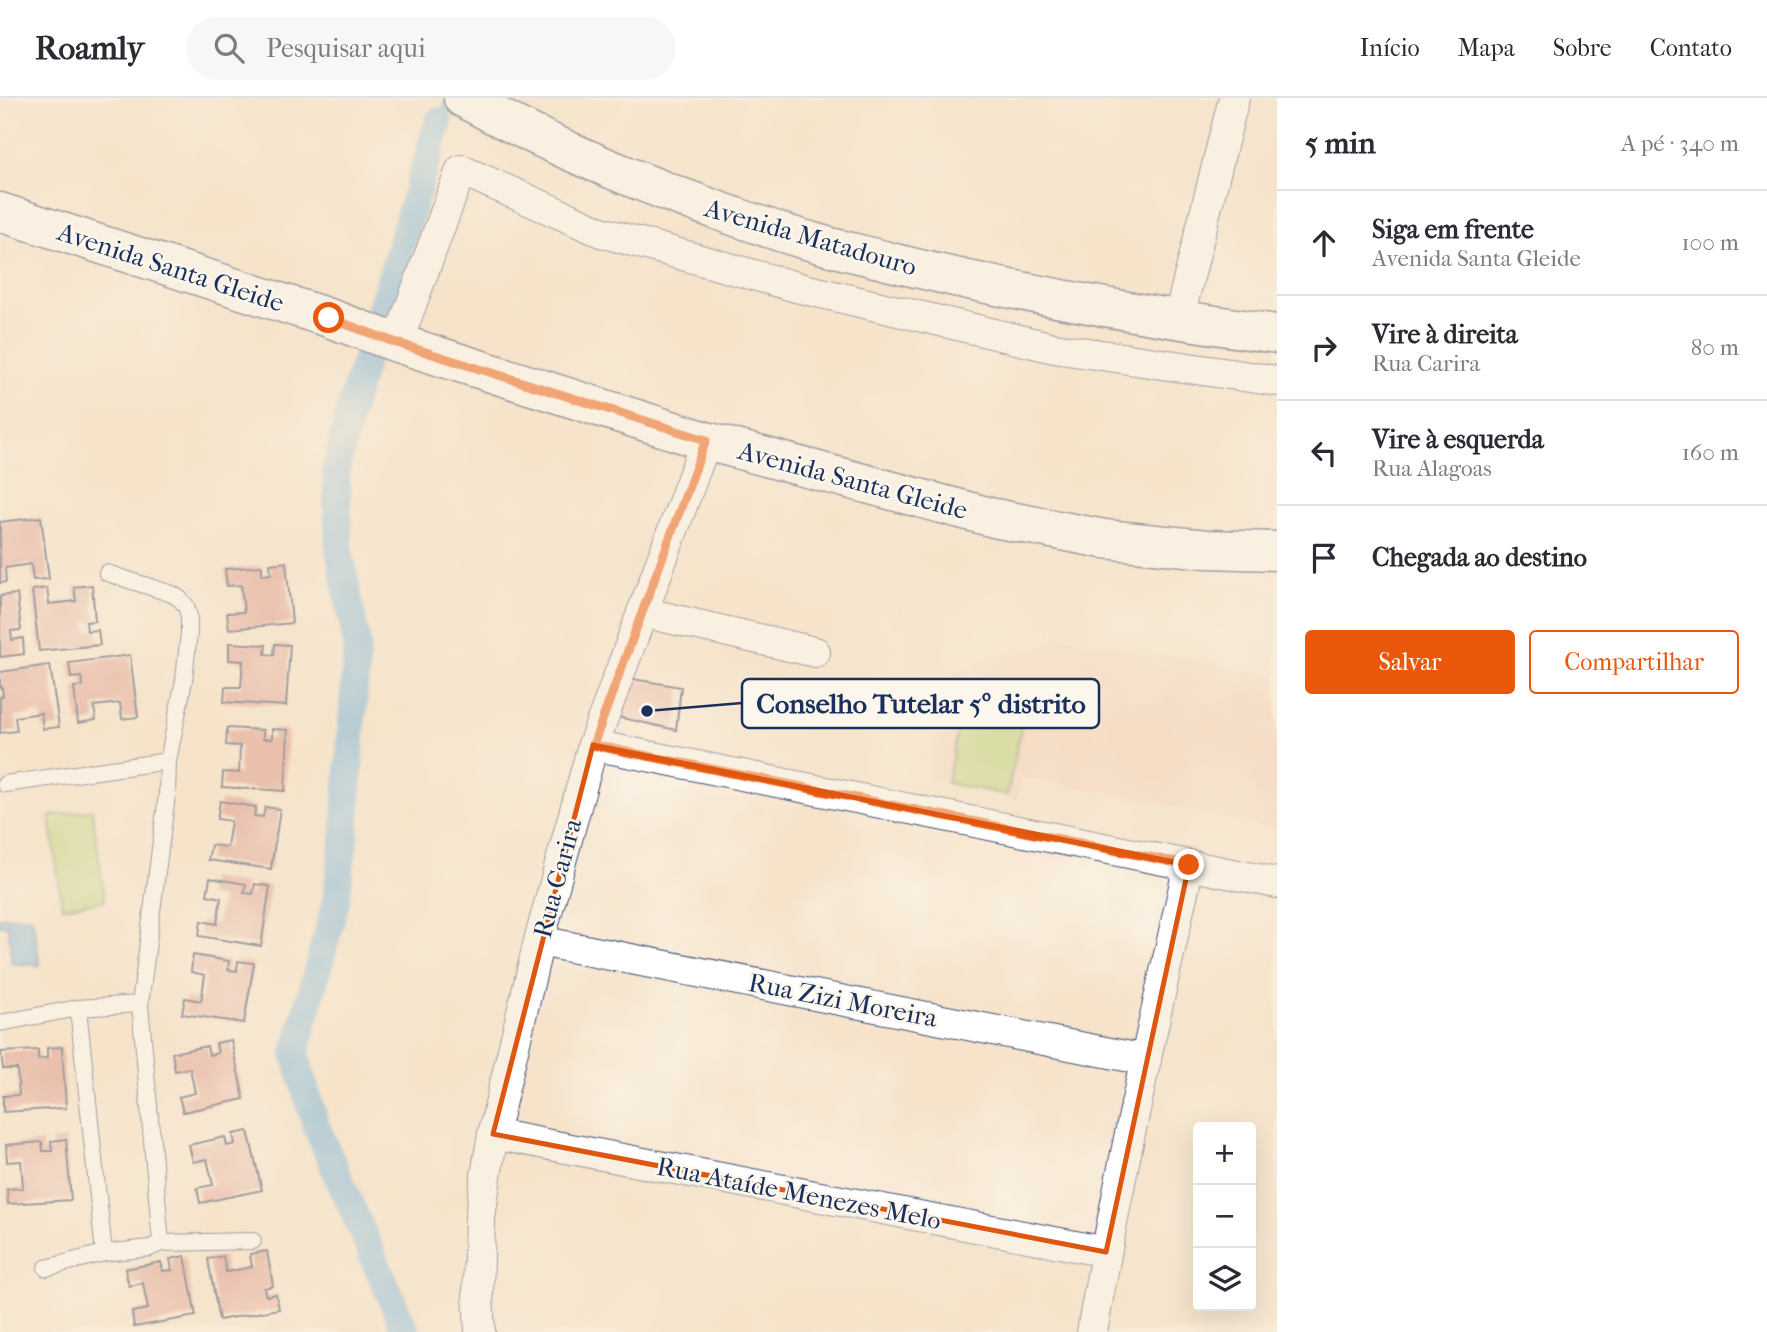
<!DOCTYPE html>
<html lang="pt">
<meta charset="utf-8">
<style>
:root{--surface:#fff;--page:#f7f7f7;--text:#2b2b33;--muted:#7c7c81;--line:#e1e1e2;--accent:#ea580c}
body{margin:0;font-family:"IM FELL French Canon",serif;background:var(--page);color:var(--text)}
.controls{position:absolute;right:21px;bottom:21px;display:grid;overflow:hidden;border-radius:7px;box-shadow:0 7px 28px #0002}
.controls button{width:63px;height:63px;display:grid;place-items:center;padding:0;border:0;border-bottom:2px solid var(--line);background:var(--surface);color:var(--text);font:35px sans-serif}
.stop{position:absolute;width:21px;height:21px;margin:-16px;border:5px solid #ea580c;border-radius:50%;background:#fff}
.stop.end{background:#ea580c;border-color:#fff;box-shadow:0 2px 7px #0008}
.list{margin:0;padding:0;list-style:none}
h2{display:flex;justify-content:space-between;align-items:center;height:91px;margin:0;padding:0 28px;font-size:30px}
h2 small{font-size:23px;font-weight:400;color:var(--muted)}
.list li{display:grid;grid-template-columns:46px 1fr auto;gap:21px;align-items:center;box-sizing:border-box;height:105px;padding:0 28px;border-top:2px solid var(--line)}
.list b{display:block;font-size:26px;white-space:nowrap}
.list p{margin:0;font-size:23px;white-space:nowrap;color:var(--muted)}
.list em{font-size:23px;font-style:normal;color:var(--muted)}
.actions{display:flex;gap:14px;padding:21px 28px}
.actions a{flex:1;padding:16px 0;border:2px solid var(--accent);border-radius:7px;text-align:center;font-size:24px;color:var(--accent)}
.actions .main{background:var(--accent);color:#fff}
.icon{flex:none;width:38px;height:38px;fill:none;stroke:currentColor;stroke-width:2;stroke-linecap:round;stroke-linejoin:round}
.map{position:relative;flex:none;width:1277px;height:1234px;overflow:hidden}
header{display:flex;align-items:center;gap:42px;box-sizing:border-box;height:98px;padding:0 35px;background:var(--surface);border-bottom:2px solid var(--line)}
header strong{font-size:33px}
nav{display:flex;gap:38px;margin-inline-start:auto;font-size:24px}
.search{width:490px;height:63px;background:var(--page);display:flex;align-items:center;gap:18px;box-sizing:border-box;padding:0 24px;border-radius:38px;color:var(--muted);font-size:26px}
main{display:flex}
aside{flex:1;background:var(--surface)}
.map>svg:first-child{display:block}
.built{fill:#f3d4bf}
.green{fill:#b8d378;stroke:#6a816b;stroke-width:2}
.water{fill:#6bb0e1;stroke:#4370a0;stroke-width:2}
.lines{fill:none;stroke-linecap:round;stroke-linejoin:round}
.stream{stroke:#6bb0e1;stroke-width:8}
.canal{stroke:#6bb0e1;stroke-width:28}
.building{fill:#dc958b}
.lane-casing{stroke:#3c4a6e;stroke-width:18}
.street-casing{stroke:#3c4a6e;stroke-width:32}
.primary-casing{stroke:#3c4a6e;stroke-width:41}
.lane{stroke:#fff;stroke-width:16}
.street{stroke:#fff;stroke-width:30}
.primary{stroke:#fff;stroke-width:38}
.route{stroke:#ea580c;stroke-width:9}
.marked{fill:none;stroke:#de5710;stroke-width:5;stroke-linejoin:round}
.labels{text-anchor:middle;stroke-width:5;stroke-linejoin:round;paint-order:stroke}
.street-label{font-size:26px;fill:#1b2f5e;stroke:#fbf7ec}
.leader{fill:none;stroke:#1b2f5e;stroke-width:2.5}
.callout-dot{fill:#1b2f5e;stroke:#fbf7ec;stroke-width:2.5}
.callout{fill:#fbf7ec;stroke:#1b2f5e;stroke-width:2.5}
.callout-label{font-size:28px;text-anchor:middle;font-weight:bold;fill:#1b2f5e}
</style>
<header>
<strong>Roamly</strong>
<div class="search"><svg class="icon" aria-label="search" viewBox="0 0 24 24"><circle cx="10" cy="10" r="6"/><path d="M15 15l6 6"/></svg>Pesquisar aqui</div>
<nav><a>Início</a><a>Mapa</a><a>Sobre</a><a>Contato</a></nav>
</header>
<main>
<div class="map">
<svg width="1277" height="1234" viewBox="0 0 1277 1234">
<rect width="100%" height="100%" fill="#fbf7ec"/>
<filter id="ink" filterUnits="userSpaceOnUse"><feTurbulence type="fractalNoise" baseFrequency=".0143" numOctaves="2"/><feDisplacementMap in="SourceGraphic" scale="14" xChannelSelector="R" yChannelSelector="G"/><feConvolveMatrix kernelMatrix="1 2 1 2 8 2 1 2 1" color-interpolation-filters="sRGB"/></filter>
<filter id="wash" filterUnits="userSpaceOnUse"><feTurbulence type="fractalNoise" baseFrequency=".00686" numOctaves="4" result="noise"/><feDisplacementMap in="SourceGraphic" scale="28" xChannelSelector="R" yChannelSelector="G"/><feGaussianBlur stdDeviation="1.57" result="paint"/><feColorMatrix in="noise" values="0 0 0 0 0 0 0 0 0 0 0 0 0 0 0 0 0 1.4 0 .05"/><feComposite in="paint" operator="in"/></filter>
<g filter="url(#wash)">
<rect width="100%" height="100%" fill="#f6e3ca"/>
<!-- built -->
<polygon class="built" points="1060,539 1277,576 1277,732 1126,699 1022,679 1016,702 930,679 954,573 996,557 1039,552"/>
<!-- green -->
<g class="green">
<polygon points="967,589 1027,602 1007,697 947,685"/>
<polygon points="92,712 105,803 62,809 50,718"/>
</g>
<!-- water -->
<polygon class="water" points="0,819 32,819 40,867 12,866 8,828 0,827"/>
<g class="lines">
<!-- stream -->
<polyline class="stream" points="439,23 450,1"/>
<!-- canal -->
<polyline class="canal" points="406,1234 316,1028 295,956 336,803 345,734 357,547 339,451 336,372 351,308 439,23"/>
</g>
<g id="blocks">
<!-- building -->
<g class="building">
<polygon points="41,419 49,481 33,482 31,466 5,470 6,484 0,485 0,424"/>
<polygon points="286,464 292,525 229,531 227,515 244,514 241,487 227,488 225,471 262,468 262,477 271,476 270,466"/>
<polygon points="92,487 95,523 86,524 87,533 98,532 100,547 39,553 32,492 47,490 49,506 76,503 74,489"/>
<polygon points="17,496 21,532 11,533 12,542 23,540 24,556 0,559 0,498"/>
<polygon points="229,545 266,547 265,556 274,557 275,546 290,547 286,608 224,604 225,589 241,589 243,563 229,562"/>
<polygon points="130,557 138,619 122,621 120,605 94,608 96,622 78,625 74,589 83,588 81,579 71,580 69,565"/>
<polygon points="50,567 59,629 43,631 41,615 15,619 17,633 0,635 0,599 3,598 2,589 0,590 0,574"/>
<polygon points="633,581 681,589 676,632 618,619"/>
<polygon points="227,630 263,632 263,641 272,641 272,631 288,632 285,693 222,689 223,674 239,675 240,648 226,647"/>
<polygon points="220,703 256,709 254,718 263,719 265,709 280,711 271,771 208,762 211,747 227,749 231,723 217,721"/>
<polygon points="210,780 246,786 244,795 253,796 255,786 270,788 261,848 199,838 201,823 217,826 221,800 207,797"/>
<polygon points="193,857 229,863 228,872 237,873 238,863 254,865 244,925 182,916 185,900 201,903 205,877 191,874"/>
<polygon points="231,942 244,1001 183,1014 179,999 195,995 190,970 175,973 172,955 207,948 209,957 218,955 216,945"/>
<polygon points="62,949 66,1010 3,1014 3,998 19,997 17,971 3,971 1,954 38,952 38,961 47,960 47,950"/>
<polygon points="248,1033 262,1092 200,1105 197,1090 213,1087 207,1061 193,1064 189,1047 225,1039 227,1048 235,1046 233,1036"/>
<polygon points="66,1041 71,1102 8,1106 7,1091 23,1090 21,1063 7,1064 6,1047 42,1044 43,1053 52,1053 51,1043"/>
<polygon points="267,1153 273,1188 264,1190 266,1198 276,1196 279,1211 219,1222 208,1161 223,1158 226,1174 252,1169 250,1156"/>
<polygon points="185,1158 196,1218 134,1229 132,1214 148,1211 143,1185 129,1188 125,1171 161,1164 163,1173 172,1172 170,1161"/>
</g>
</g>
</g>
<g filter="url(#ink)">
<use href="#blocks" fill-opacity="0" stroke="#3c4a6e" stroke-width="2"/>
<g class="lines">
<defs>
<g id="lane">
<polyline points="5,686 168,663"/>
<polyline points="140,906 161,1145"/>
<polyline points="78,910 104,1155"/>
<polyline points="0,925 78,910 140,906 167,697 168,663 184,582 189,534 189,518 186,508 180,501 172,496 107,475"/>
<polyline points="46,1170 104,1155 150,1150 161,1145 253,1143"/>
</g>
<g id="street">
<polyline points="1178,223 1234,0"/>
<polyline points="397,245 461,72 601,134 800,190 1054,250 1277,283"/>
<polyline points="642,514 815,554"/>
<polyline points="593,647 1277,785"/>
<polyline points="539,843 1146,962"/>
<polyline points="493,1036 1106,1154"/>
<polyline points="480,1234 478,1196 480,1120 486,1078 493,1036 539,843 593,647 706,343"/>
<path d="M1092,1234c27,-157 62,-312 97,-467"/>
</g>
<g id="primary">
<path d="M463,0c88,49 181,87 276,120 24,8 47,17 71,23 25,8 51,13 77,20 128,32 259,55 390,73"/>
<polyline points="0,114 329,220 397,245 706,343 994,420 1104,441 1207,451 1277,453"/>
</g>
</defs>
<!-- lane casing -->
<use href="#lane" class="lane-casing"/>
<!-- street casing -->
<use href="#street" class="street-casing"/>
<!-- primary casing -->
<use href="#primary" class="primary-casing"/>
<!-- lane -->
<use href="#lane" class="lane"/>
<!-- street -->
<use href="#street" class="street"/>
<!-- primary -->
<use href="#primary" class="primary"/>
</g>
</g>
<g class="lines" filter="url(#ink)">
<!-- route -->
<polyline class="route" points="329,220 397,245 706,342 593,647 1189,767"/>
</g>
<!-- marked area -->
<path d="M0 0H1277V1234H0ZM593,647l596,120 -83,387 -613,-118z" fill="#f6e3ca" fill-opacity=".55" fill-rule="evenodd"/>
<path class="marked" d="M593,647l596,120 -83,387 -613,-118z"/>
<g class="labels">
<!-- street labels -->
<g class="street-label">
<text transform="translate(811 139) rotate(16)" y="9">Avenida Matadouro</text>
<text transform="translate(171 169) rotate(18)" y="9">Avenida Santa Gleide</text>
<text transform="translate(853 382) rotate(15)" y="9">Avenida Santa Gleide</text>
<text transform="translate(557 780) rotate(-75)" y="9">Rua Carira</text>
<text transform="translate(843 902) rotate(11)" y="9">Rua Zizi Moreira</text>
<text transform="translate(799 1095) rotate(11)" y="9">Rua Ataíde Menezes Melo</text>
</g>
</g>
<!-- callouts -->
<path class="leader" d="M647 613L742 605"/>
<circle class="callout-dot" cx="647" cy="613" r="7"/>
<rect class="callout" x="742" y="581" width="357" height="49" rx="7"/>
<g class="callout-label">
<text x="921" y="615">Conselho Tutelar 5º distrito</text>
</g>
</svg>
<div class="controls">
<button>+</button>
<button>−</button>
<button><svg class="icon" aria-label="layers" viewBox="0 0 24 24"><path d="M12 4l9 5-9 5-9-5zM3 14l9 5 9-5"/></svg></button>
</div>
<div class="stop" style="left:329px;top:220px"></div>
<div class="stop end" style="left:1189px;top:767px"></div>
</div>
<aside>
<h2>5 min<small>A pé · 340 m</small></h2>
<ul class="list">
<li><svg class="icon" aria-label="ahead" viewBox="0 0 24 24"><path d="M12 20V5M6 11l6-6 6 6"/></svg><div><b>Siga em frente</b><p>Avenida Santa Gleide</p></div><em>100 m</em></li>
<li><svg class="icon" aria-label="right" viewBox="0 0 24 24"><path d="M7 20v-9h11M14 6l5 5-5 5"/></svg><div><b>Vire à direita</b><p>Rua Carira</p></div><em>80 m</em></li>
<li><svg class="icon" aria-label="left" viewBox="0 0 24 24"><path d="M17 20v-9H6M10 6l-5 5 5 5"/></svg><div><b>Vire à esquerda</b><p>Rua Alagoas</p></div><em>160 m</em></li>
<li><svg class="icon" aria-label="arrive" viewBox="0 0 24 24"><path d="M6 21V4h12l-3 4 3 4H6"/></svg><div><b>Chegada ao destino</b></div></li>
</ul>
<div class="actions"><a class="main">Salvar</a><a>Compartilhar</a></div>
</aside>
</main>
